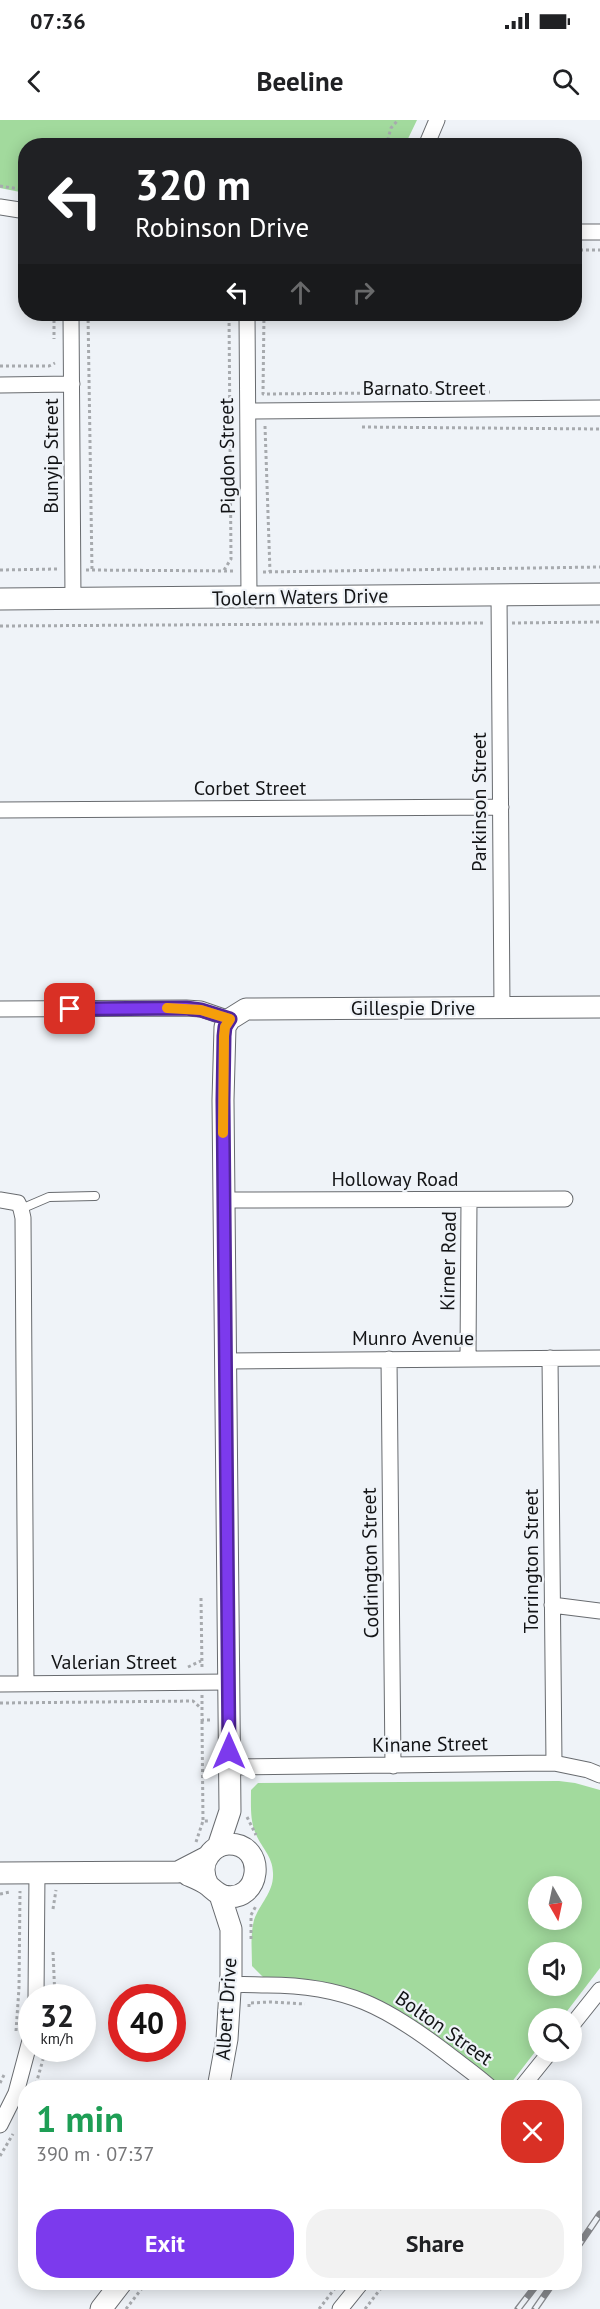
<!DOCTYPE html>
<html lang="en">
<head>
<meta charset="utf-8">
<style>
  body { margin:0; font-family:"PT Sans",sans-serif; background:#f2f2f2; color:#202124; height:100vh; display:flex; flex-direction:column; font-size:22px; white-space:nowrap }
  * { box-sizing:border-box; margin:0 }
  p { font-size:20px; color:#757577 }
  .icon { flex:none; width:33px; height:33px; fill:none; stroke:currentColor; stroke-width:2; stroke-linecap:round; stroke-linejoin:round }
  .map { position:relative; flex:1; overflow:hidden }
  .side { position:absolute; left:18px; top:1960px; width:564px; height:210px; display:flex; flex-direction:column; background:#fff; border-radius:24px; box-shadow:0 3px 15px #0003 }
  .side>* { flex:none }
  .guide { position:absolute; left:18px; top:18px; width:564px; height:183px; border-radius:24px; box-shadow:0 3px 15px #0003; background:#202124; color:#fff; overflow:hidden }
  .needle { width:39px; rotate:171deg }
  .buttons { position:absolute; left:528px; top:1756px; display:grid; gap:12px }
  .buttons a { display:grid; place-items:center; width:54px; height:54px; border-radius:50%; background:#fff; box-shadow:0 3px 15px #0003; font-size:30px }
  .speed { position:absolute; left:18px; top:1864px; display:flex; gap:12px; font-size:30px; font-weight:700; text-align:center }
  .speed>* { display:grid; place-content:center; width:78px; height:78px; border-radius:50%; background:#fff; box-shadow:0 3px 15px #0003; line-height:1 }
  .speed small { font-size:15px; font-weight:400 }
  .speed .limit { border:9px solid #d22; background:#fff; color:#111 }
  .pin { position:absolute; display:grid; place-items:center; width:51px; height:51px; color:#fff; margin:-26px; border-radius:12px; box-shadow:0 3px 9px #0006 }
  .me { position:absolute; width:66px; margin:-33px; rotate:0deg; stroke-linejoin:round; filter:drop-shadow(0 0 4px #0008) }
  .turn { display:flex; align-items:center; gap:21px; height:126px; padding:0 18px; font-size:27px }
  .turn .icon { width:78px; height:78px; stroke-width:2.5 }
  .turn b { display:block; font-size:42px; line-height:51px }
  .lanes { display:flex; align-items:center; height:57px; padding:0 18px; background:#0003; justify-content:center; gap:30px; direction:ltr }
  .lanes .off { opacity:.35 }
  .round { display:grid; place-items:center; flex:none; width:63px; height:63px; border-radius:24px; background:#f2f2f2 }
  .overview { display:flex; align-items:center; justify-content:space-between; height:102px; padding:0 18px }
  h1 { font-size:36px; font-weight:700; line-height:45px; color:#1e9e55 }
  .primary-button { display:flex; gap:12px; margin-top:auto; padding:12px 18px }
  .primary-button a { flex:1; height:69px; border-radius:24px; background:#7c3aed; color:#fff; font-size:24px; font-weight:700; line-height:69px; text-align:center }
  .primary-button a+a { background:#f2f2f2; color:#202124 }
  .status { display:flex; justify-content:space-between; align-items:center; height:42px; padding:0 30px; background:#fff; direction:ltr }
  .status svg { height:16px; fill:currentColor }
  header { display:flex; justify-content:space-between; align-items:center; height:78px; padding:0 18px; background:#fff; font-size:27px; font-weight:700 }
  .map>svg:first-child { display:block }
  .green { fill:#a2da9d; fill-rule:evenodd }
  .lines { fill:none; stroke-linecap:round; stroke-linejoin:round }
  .lane-casing { stroke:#686b6f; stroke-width:10 }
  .street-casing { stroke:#686b6f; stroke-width:17 }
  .secondary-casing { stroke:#686b6f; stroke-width:23 }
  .path { stroke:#a7aaae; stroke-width:3; stroke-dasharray:3 3; stroke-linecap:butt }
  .lane { stroke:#fff; stroke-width:8 }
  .street { stroke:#fff; stroke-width:15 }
  .secondary { stroke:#fff; stroke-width:21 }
  .rail-casing { stroke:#85878b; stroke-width:7 }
  .rail { stroke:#eff3f8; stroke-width:4.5; stroke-dasharray:14; stroke-linecap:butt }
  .route-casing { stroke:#51269a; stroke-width:15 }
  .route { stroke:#7c3aed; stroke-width:10 }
  .slow { stroke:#f59e0b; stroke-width:10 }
  .labels { text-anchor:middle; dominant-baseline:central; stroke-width:4.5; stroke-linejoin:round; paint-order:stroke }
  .street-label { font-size:20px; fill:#131416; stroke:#eff3f8 }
</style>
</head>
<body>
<div class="status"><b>07:36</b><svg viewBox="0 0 49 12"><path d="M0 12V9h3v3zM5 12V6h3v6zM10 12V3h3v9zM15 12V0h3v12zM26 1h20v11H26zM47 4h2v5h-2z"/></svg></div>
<header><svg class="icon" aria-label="back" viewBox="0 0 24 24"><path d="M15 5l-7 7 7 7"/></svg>Beeline<svg class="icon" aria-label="search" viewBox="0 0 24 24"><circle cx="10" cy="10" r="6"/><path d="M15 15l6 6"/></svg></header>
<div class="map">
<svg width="600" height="2189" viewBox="0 0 600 2189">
  <rect width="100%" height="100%" fill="#eff3f8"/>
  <path class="green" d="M0 0H417L405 25 26 26 25 73 0 68Z
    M559 1661 575 1663 600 1670V1848L561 1899H538V1928L511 1963 501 1965C418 1901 374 1856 263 1857L252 1846C252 1831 250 1815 254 1800 260 1783 274 1772 273 1753 273 1736 260 1726 255 1712 250 1699 251 1684 251 1670L258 1663ZM538 1767H572V1800H538ZM538 1833H572V1866H538Z"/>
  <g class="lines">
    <g class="lane-casing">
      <path id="lane" d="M21 1089 49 1077 95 1076"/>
    </g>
    <g class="street-casing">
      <path id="street" d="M426 26 437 0
        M0 87 26 91
        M574 112H600
        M71 194 73 479
        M247 194 249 477
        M0 265 72 264
        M248 291 600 288
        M499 475 502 888
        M0 690 501 687
        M0 889 186 888 201 889 230 899
        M0 1080 18 1083 21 1089 23 1098 26 1564
        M224 1080 565 1079
        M550 1238 554 1643
        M389 1239 393 1646
        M468 1239 469 1080
        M226 1241 600 1238
        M552 1485 600 1491
        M0 1564 229 1562
        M229 1647 554 1643 588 1650 600 1655
        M231 1865C243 1864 255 1865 267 1865 346 1865 387 1887 448 1934 462 1945 478 1956 491 1968
        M36 1878 37 1752
        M572 1905 600 1870
        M521 1968 550 1932
        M0 2005 16 1973 32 1913
        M340 2189 361 2163"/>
    </g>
    <g class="secondary-casing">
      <path id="secondary" d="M0 479 600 474
        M218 1727 230 1691 223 980 225 907 230 899 246 889 600 887
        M0 1753 178 1752 207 1737
        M188 1755C195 1758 203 1761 209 1766 214 1770 217 1774 224 1776 261 1784 268 1724 229 1724 222 1724 214 1728 209 1735 202 1744 203 1755 208 1765
        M218 1968 227 1919 231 1855V1809L220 1775
        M101 2189 121 2163"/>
    </g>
    <path class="path" d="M386 26 391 8 398 0
      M0 66 26 70
      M574 130H600
      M54 194V219
      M88 194 92 450
      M264 194 263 274 490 272
      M0 246H49L55 243
      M265 306 270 452
      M362 307 600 309
      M0 450 58 449
      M86 450 235 451
      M224 450 231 439 229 194
      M263 452 600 447
      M512 503 600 502
      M0 506 484 503
      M201 1478 202 1548
      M188 1547 201 1541
      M202 1575V1600H213
      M0 1583 193 1581 202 1589
      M202 1601 203 1701
      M247 1697 256 1715
      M196 1722 203 1701H208
      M0 1774 10 1772
      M53 1789 56 1770
      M251 1795 256 1786
      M251 1819V1795
      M53 1832 55 1878
      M249 1887V1883L271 1882 305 1884
      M16 1911 19 1868 20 1771
      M0 1963 4 1955
      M36 1964 46 1929
      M0 2036 13 2014
      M126 2189 146 2163
      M319 2189 339 2163
      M365 2189 385 2163"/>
    <use href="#lane" class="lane"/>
    <use href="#street" class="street"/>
    <use href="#secondary" class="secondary"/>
    <g class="rail-casing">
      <path id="rail" d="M574 2132 600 2094
        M518 2189 538 2163
        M535 2189 553 2163"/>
    </g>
    <use href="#rail" class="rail"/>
  </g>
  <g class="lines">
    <g class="route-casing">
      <path id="route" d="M70 889 186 888 201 890 230 899 225 907 224 916 223 980 229 1631"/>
    </g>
    <use href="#route" class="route"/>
    <path class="slow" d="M167 888 201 890 230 899 225 907 224 916 223 1013"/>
  </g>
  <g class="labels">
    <g class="street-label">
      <text x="424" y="268">Barnato Street</text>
      <text transform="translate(51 336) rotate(-90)">Bunyip Street</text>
      <text transform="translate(227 336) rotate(-91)">Pigdon Street</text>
      <text transform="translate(300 477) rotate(-1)">Toolern Waters Drive</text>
      <text x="250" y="668">Corbet Street</text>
      <text transform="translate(479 682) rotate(-90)">Parkinson Street</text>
      <text x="413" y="888">Gillespie Drive</text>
      <text x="395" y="1059">Holloway Road</text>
      <text transform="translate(448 1141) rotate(-89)">Kirner Road</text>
      <text x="413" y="1218">Munro Avenue</text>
      <text transform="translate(531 1441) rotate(-90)">Torrington Street</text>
      <text transform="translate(370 1443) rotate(-91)">Codrington Street</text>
      <text x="114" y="1542">Valerian Street</text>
      <text transform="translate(430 1624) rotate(-1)">Kinane Street</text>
      <text transform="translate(226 1889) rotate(-86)">Albert Drive</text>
      <text transform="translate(444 1908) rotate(35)">Bolton Street</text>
    </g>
  </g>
</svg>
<div class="buttons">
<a><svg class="needle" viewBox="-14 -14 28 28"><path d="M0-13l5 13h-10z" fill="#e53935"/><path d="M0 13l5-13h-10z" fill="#757577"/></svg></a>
<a><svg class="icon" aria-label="sound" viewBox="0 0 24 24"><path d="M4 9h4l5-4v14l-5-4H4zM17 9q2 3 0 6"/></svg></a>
<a><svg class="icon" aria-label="search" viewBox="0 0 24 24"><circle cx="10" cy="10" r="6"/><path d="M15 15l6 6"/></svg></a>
</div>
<div class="speed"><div>32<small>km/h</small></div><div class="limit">40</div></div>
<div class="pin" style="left:70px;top:889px;background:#d93025"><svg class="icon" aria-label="arrive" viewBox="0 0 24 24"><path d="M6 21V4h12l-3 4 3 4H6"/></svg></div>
<svg class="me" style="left:229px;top:1631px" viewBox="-20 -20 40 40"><path d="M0-17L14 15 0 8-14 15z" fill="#7c3aed" stroke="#fff" stroke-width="4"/></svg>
<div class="guide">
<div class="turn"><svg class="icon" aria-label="left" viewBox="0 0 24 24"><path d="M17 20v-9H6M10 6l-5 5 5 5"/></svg><div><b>320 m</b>Robinson Drive</div></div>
<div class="lanes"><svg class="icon" aria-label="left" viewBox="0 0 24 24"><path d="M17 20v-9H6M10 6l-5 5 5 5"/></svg><svg class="icon off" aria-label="ahead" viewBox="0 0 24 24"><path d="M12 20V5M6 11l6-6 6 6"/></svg><svg class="icon off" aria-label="right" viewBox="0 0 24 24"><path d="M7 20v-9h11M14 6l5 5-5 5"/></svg></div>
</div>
<section class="side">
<div class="overview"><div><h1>1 min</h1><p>390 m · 07:37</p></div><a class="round" style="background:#d93025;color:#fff"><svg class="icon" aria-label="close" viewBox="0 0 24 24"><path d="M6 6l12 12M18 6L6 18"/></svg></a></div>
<div class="primary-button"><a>Exit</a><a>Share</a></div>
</section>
</div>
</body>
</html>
